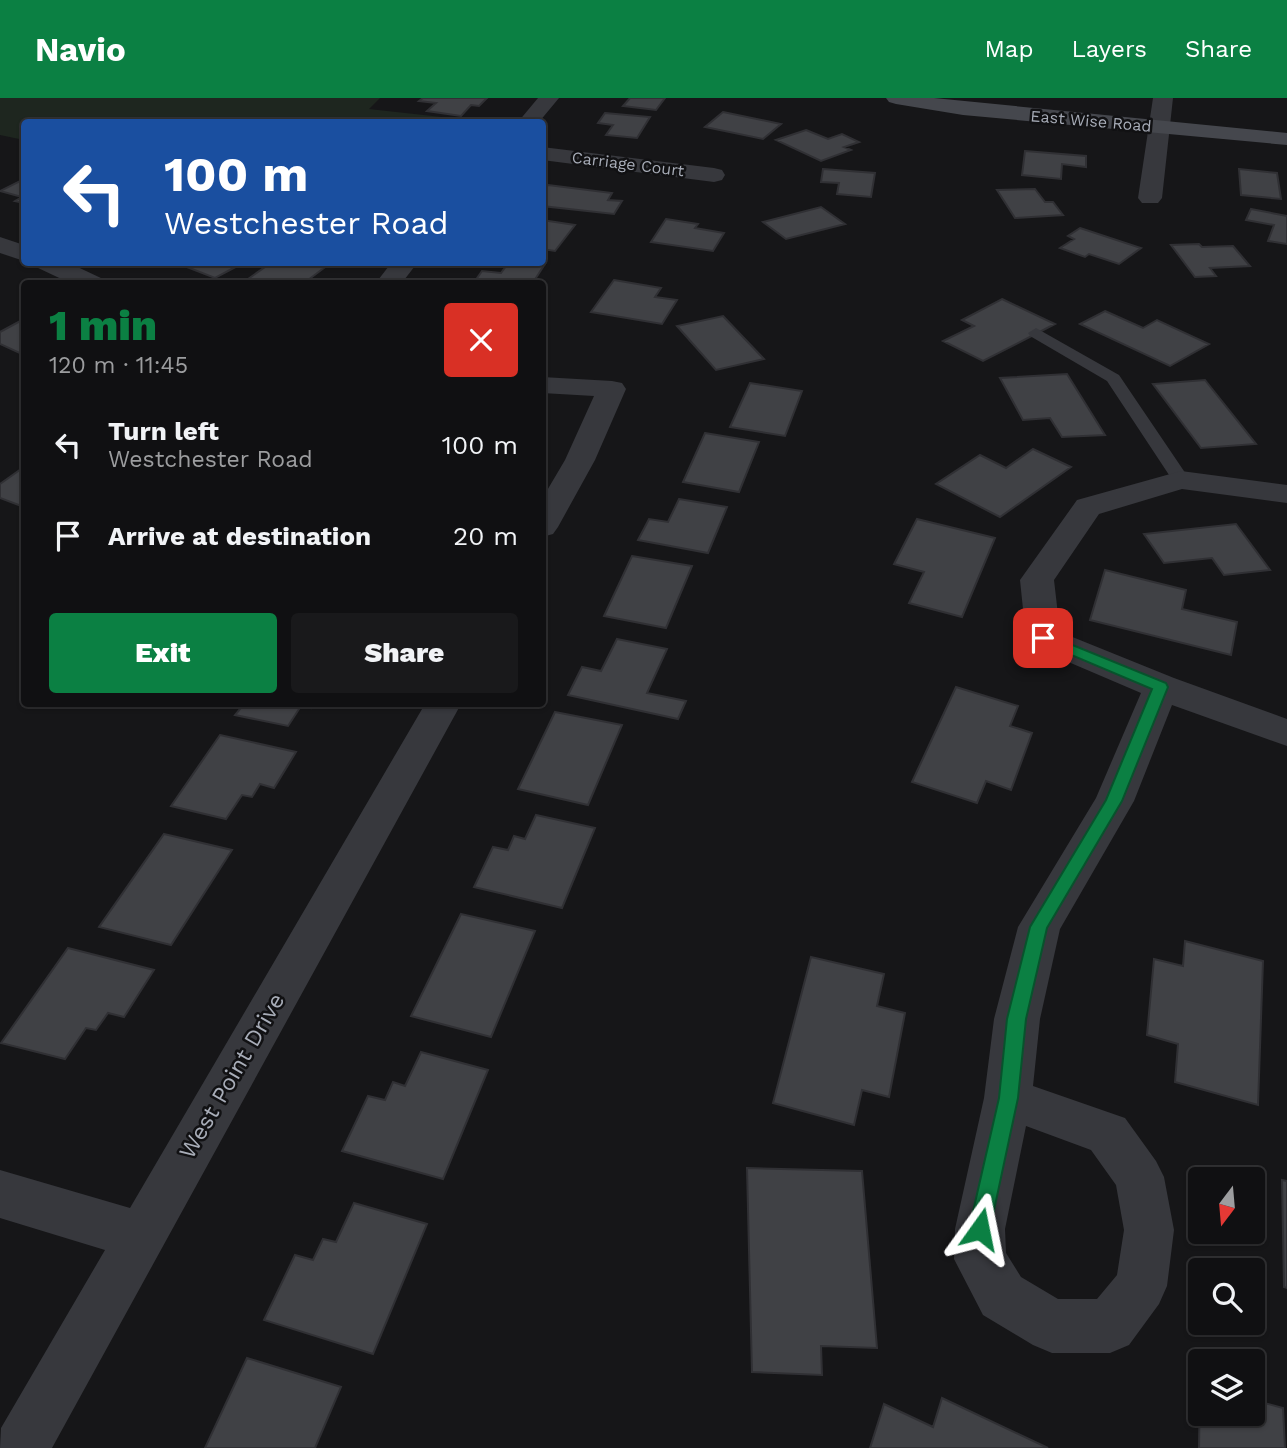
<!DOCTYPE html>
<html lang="en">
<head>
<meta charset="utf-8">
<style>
  body { margin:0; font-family:"Work Sans",sans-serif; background:#19191b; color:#f1f3f6; height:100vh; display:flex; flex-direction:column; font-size:26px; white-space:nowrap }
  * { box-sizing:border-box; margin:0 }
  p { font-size:23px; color:#9c9d9f }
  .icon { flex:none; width:38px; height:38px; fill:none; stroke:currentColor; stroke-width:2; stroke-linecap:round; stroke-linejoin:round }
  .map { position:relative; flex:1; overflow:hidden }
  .drawer { position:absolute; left:21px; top:182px; width:525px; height:427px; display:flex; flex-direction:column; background:#101012; border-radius:7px; box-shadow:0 2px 5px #0004,0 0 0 2px #303032 }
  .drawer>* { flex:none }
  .banner { position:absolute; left:21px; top:21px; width:525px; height:147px; border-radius:7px; box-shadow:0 2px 5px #0004,0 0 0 2px #303032; background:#1a4fa0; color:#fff; overflow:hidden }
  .needle { width:46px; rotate:196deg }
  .buttons { position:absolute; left:1188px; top:1069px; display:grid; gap:14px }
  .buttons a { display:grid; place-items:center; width:77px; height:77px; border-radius:7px; background:#101012; box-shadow:0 2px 5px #0004,0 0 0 2px #303032; font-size:35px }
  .pin { position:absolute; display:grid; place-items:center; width:60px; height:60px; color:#fff; margin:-30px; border-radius:14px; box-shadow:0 4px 10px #0006 }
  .me { position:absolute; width:77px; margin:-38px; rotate:12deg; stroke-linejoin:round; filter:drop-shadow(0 0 5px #0008) }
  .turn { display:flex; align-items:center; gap:24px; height:147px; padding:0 28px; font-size:32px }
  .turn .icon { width:91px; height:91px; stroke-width:2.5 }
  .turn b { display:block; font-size:49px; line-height:60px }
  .round { display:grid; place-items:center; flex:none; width:74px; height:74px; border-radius:7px; background:#19191b }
  .head { display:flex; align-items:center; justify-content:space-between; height:119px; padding:0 28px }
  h1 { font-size:42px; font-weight:800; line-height:52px; color:#0b8043 }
  .cta { display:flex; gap:14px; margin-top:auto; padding:14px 28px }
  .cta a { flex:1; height:80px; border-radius:7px; background:#0b8043; color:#fff; font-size:28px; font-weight:800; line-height:80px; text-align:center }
  .cta a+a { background:#19191b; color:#f1f3f6 }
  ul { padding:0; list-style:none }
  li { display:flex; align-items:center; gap:21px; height:91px; padding:0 28px }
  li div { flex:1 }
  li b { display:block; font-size:26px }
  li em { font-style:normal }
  header { display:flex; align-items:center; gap:42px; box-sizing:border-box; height:98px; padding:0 35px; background:#0b8043; color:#fff }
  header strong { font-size:33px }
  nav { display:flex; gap:38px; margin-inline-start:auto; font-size:24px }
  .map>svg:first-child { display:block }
  .green { fill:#1e261f }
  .building { fill:#404145; stroke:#303034; stroke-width:2 }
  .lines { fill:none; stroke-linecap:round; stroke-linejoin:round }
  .lane { fill:#37383d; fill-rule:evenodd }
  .street { fill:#37383d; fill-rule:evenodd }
  .secondary { fill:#45474d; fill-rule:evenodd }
  .route { fill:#0b8043; stroke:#07532c; stroke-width:2 }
  .labels { text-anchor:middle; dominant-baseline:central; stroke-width:5; stroke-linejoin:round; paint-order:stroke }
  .far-street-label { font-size:16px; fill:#a8adb8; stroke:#111113 }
  .near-street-label { font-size:23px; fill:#a8adb8; stroke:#111113 }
</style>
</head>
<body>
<header>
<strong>Navio</strong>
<nav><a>Map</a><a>Layers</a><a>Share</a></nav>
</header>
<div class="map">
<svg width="1287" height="1350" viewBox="0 0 1287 1350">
  <rect width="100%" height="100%" fill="#161618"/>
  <path class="green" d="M0 0H380L369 11 487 24H24V42L0 37Z"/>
  <path class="building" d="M423 0H487L479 8 471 7 461 18 427 13 436 5 419 3Z
    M630 0H665L656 12 623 8Z
    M723 14 781 26 763 41 705 29Z
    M605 15 650 19 637 40 606 37 613 27 598 25Z
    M806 32 828 41 842 36 859 44 844 49 851 52 821 63 776 42Z
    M1025 53 1086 58V69L1062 66 1061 81 1022 77Z
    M823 71 875 75 871 99 837 96 839 85 821 84Z
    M1239 71 1277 75 1281 101 1241 97Z
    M24 81V105L15 103 22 99 0 93Z
    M548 87 612 95 608 102 622 103 614 116 542 108V94Z
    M1035 91 1045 104H1053L1063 117 1015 120 997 92Z
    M821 109 845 126 786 141 763 124Z
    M1251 111 1287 118V146L1268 143 1274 127 1246 122Z
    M666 121 698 126 695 130 724 135 713 153 651 144Z
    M542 122 575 127 555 153 542 151Z
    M1080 130 1141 150 1119 166 1089 156 1085 159 1060 150 1074 141 1068 138Z
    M1199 146 1202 149 1233 148 1250 168 1210 170 1216 178 1195 179 1171 147Z
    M174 164H245L215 180Z
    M272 164H303L324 170 304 185 294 182 289 186H241Z
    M509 164 545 166 532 186H473L482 173 501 175Z
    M614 182 661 190 655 199 677 202 662 226 591 214Z
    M1002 201 1055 226 983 263 943 243 974 228 962 222Z
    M1105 213 1143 230 1157 222 1209 246 1170 268 1080 226Z
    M723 218 764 261 716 272 677 228Z
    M24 221V257L0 246V234Z
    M1067 276 1105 337 1062 339 1050 320 1023 322 1000 280Z
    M1205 282 1256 346 1201 350 1153 286Z
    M750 285 802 293 785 338 730 329Z
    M705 335 759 344 739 394 683 384Z
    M1033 351 1071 369 1000 419 936 386 980 357 1006 370Z
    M24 369V409L0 400V386Z
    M679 401 727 409 708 455 638 442 649 421 668 424Z
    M917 421 995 440 962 519 909 505 924 474 894 466Z
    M1236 426 1270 472 1224 477 1212 460 1164 465 1144 436Z
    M632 458 692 468 666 530 604 518Z
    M1105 472 1186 492 1182 511 1237 524 1231 557 1090 522Z
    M617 541 667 551 647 595 686 603 678 621 568 597 582 569 601 573Z
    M956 589 1018 608 1010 628 1032 635 1011 692 986 683 977 705 912 684Z
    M244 606H313L311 610 301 608 288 628 235 617Z
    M555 614 622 627 588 707 518 691Z
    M220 637 296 654 274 690 260 686 252 699 242 697 226 721 171 708Z
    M536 717 595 730 562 810 474 789 493 749 508 752 514 738 525 741Z
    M164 736 232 752 171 847 99 829Z
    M461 816 535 833 491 939 411 918Z
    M1185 843 1263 863 1258 1007 1175 984 1178 946 1147 937 1154 861 1183 868Z
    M68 850 154 872 124 919 108 915 96 932 86 930 65 961 1 945Z
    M811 859 884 876 877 908 905 915 889 999 862 992 854 1027 773 1005Z
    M421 954 488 972 443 1081 342 1053 368 998 385 1002 393 984 405 988Z
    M747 1070 862 1073 877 1250 821 1248 822 1277 752 1274Z
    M1282 1082 1287 1083V1190L1284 1189Z
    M354 1105 427 1126 373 1256 264 1222 295 1157 313 1162 323 1141 336 1144Z
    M247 1260 341 1289 315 1350H205Z
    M1200 1287V1316H1253V1302L1283 1310 1285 1350H1199Z
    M942 1300 1048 1350H870L884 1306 933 1329Z"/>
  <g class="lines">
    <path class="lane" d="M1036 230 1119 277 1190 382 1187 386H1175L1107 283 1030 238 1028 235Z"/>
    <path class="street" d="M538 0H559L539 24H518Z
      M1153 0H1173L1162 100 1158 105H1142L1138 100Z
      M542 49 714 70 722 72 725 77 722 82 714 84 542 62Z
      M0 139 24 147V163L0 155Z
      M33 164H67L103 181 106 186H72L36 169Z
      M392 164H418L401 186H375Z
      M542 279 612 283 622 285 626 291 595 362 558 429 553 436 542 439V401L565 362 594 298 542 295Z
      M1181 373 1287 387V405L1182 391 1099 416 1054 482 1060 534 1174 580 1287 621V648L1172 607 1134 703 1060 831 1040 921 1033 988 1125 1020 1156 1063 1164 1079 1174 1132 1167 1188 1159 1206 1129 1247 1110 1255H1052L1033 1247 983 1217 954 1161 955 1131 984 1000 994 921 1018 829 1096 700 1141 595 1031 548 1026 540 1020 482 1077 402ZM1026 1028 1091 1052 1116 1087 1124 1132 1117 1177 1097 1201H1058L1021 1179 1006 1155 1005 1131Z
      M425 606H461L52 1350H0L1 1330 105 1152 0 1120V1072L130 1110Z"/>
    <path class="secondary" d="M886 0H934L1287 35V47L963 17 896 6 889 4Z"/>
  </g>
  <path class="route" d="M1043 535 1166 585 1168 589 1122 703 1047 830 1026 921 1018 1000 990 1131 987 1139 980 1141 972 1139 969 1131 999 1000 1007 921 1030 829 1106 702 1152 591 1038 543 1035 540Z"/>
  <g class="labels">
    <g class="far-street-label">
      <text transform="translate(1091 23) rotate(5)">East Wise Road</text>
      <text transform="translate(628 66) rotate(7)">Carriage Court</text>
    </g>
    <g class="near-street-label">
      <text transform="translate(232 978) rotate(-60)">West Point Drive</text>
    </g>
  </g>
</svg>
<div class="buttons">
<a><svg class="needle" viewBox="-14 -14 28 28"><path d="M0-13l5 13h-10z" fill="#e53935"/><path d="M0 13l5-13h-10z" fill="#9c9d9f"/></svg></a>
<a><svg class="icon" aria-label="search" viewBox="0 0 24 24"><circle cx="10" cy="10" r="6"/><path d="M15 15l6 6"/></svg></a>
<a><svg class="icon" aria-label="layers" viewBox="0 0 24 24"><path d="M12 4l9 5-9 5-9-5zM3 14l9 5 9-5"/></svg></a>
</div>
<div class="pin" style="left:1043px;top:540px;background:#d93025"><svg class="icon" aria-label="arrive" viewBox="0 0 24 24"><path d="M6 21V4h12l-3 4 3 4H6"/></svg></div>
<svg class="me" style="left:980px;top:1131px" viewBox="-20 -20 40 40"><path d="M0-17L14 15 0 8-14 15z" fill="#0b8043" stroke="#fff" stroke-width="4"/></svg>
<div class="banner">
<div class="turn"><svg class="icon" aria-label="left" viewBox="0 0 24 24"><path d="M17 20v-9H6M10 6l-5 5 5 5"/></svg><div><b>100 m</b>Westchester Road</div></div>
</div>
<section class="drawer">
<div class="head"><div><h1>1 min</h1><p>120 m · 11:45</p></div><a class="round" style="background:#d93025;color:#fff"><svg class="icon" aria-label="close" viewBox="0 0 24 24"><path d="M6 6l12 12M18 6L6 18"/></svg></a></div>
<ul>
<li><svg class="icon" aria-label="left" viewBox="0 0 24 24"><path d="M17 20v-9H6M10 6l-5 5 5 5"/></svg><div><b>Turn left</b><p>Westchester Road</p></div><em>100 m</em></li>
<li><svg class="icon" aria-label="arrive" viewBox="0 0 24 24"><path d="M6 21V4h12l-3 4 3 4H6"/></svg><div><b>Arrive at destination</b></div><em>20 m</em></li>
</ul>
<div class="cta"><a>Exit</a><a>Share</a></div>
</section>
</div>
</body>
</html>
